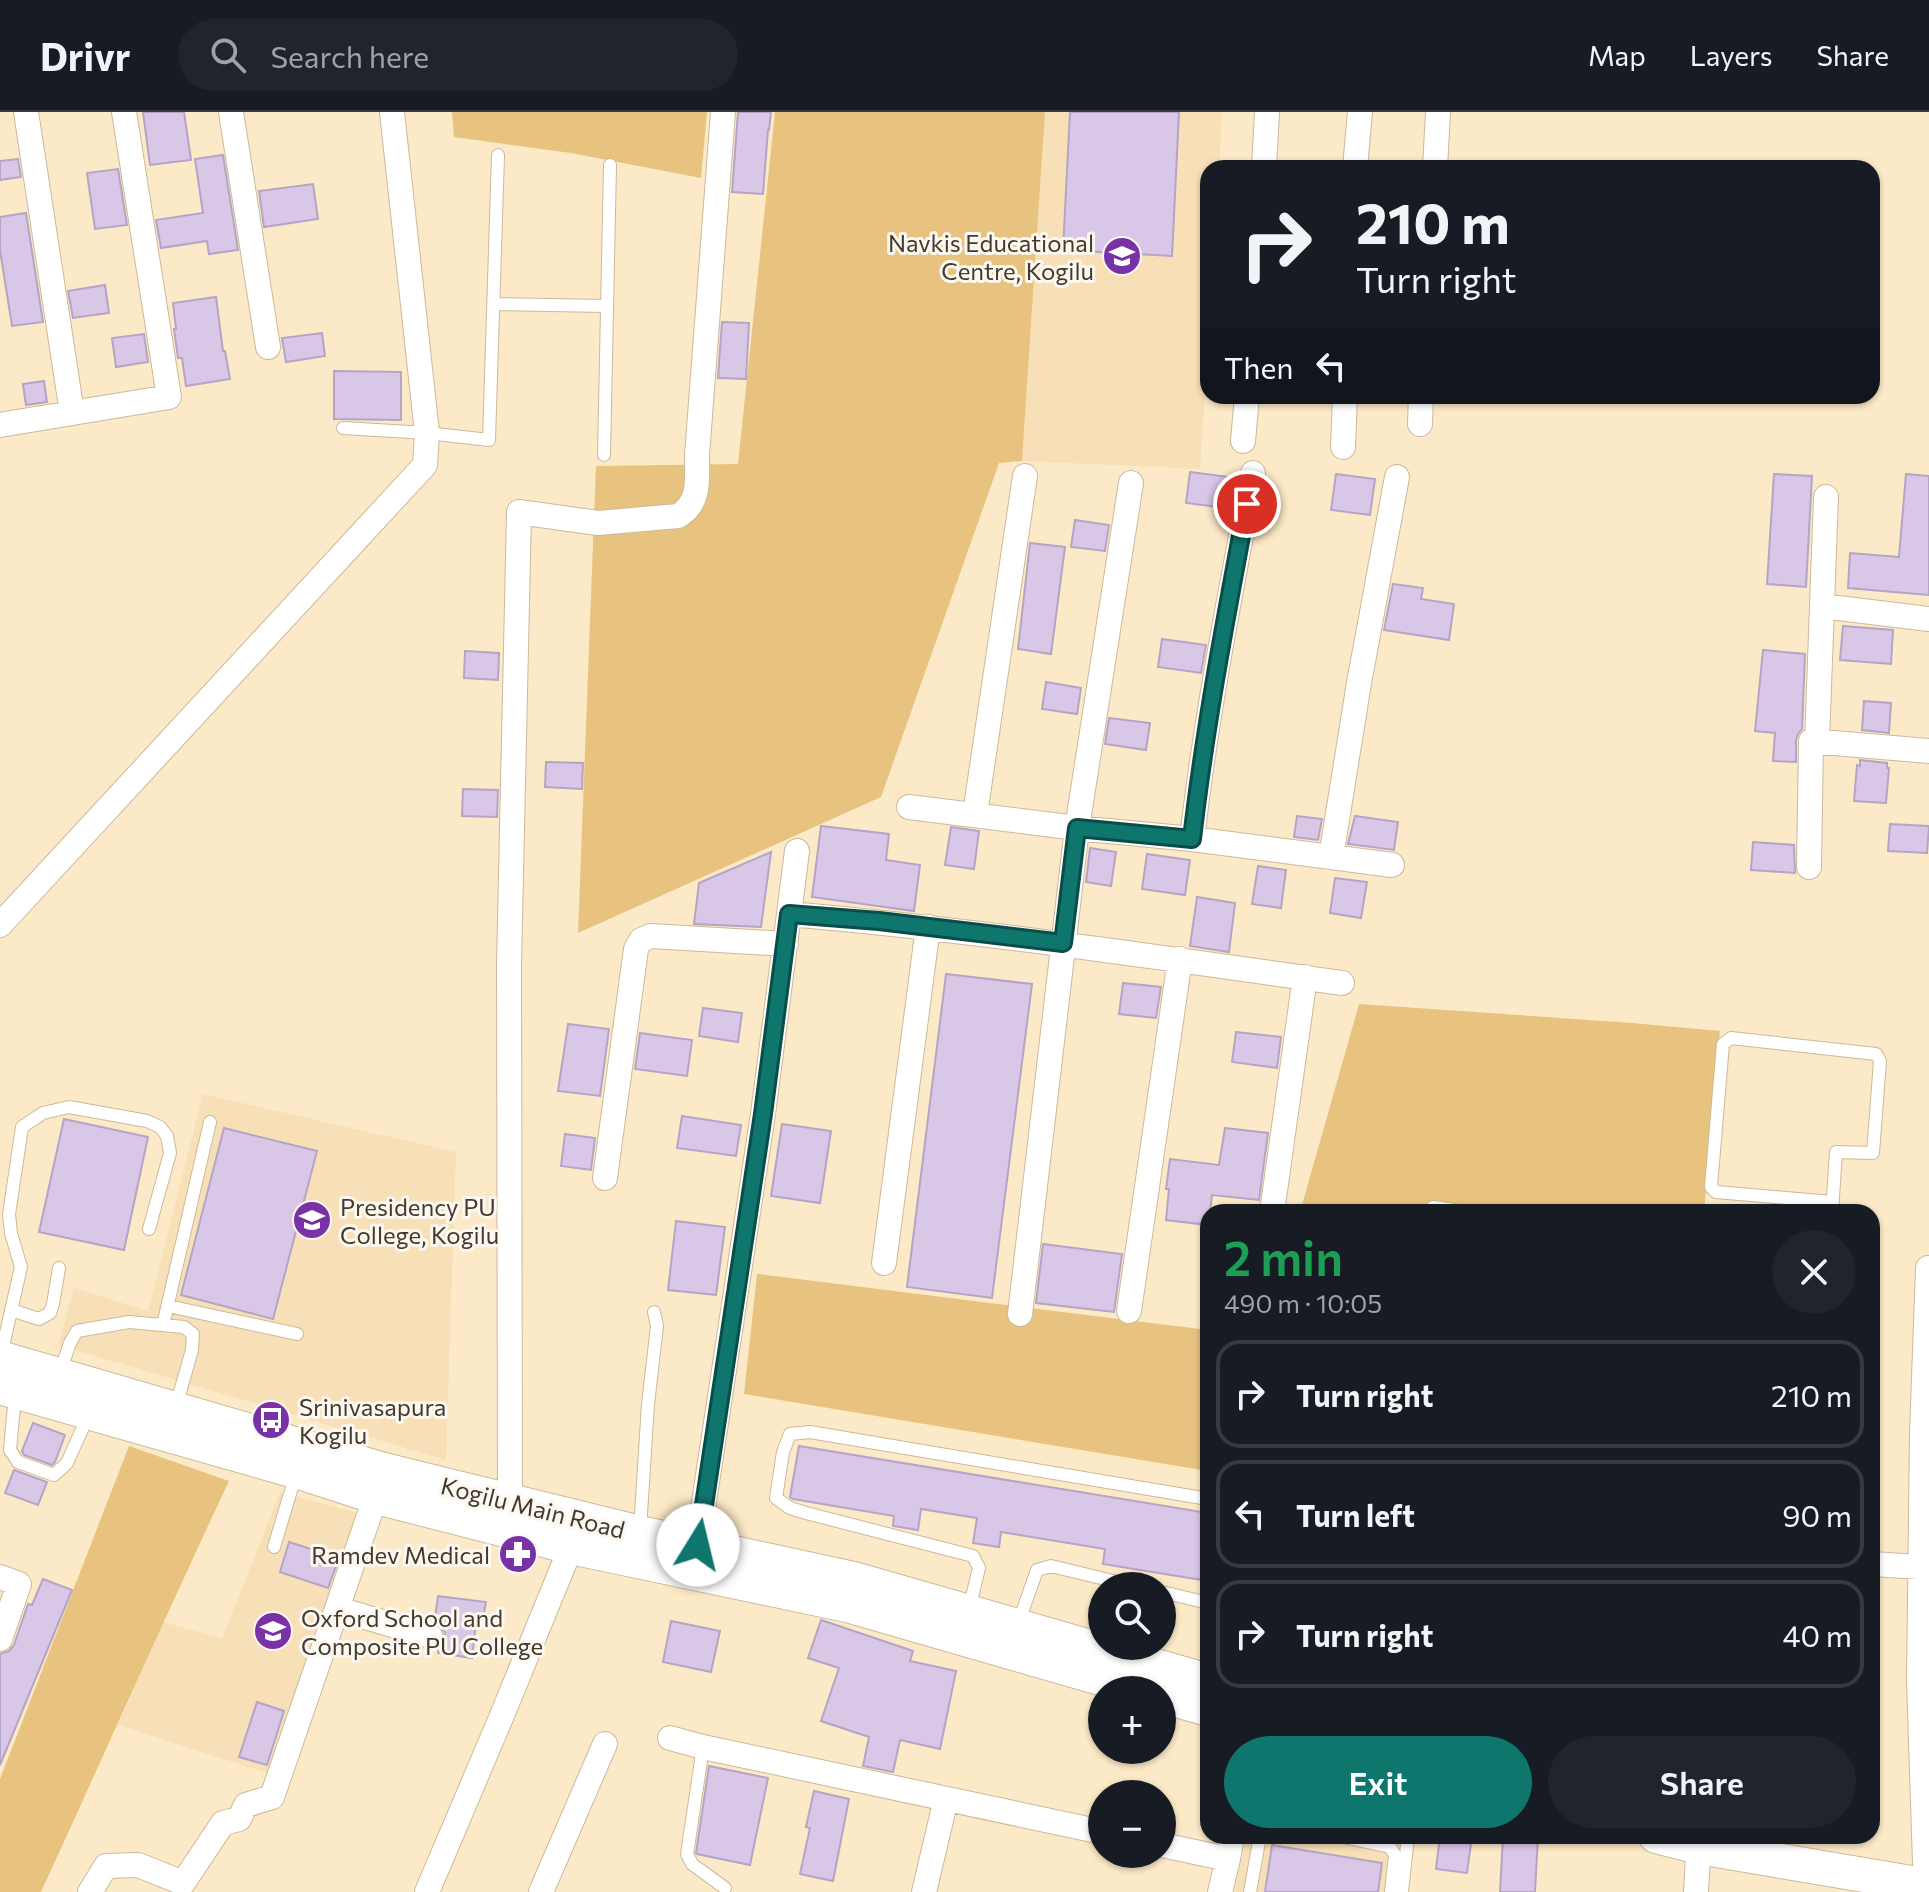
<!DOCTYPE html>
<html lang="en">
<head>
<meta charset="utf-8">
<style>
  body { margin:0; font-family:Commissioner,sans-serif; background:#20242c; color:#f1f3f6; height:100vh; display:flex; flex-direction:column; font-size:30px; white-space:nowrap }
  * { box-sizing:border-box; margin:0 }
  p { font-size:26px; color:#9ea1a6 }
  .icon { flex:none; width:44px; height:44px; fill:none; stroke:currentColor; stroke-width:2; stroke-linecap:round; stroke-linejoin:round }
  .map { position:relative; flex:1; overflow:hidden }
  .side { position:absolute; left:1200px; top:1092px; width:680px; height:640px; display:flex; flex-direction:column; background:#171b24; border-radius:24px; box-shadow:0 2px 6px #0004 }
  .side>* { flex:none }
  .guide { position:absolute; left:1200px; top:48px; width:680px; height:244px; border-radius:24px; box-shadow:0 2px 6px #0004; background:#171b24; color:#f1f3f6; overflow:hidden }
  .tools { position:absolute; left:1088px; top:1460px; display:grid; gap:16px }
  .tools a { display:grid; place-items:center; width:88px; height:88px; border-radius:50%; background:#171b24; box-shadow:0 2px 6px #0004; font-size:40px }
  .pin { position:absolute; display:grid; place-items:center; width:68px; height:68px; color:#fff; margin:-34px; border:4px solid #fff; border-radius:50%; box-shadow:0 2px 8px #0007 }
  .me { position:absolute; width:88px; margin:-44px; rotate:9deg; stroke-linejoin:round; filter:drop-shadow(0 0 6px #0008) }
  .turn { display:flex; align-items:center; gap:28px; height:168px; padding:0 24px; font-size:36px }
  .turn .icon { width:104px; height:104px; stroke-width:2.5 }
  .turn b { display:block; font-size:56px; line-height:68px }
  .then { display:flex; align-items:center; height:76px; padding:0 24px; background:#0003; gap:16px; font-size:30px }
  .round { display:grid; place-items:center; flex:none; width:84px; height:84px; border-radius:42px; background:#20242c }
  .overview { display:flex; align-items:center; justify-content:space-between; height:136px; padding:0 24px }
  h1 { font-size:48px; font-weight:600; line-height:60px; color:#1e9e55 }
  .action { display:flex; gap:16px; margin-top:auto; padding:16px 24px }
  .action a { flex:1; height:92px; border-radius:48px; background:#0f766e; color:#fff; font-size:32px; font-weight:600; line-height:92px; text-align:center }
  .action a+a { background:#20242c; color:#f1f3f6 }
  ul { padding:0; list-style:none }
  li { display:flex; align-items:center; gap:24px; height:108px; margin:0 16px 12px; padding:0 8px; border:4px solid #363941; border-radius:24px }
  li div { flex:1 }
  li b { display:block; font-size:30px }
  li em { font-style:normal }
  header { display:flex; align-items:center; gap:48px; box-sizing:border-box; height:112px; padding:0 40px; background:#171b24; border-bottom:2px solid #363941 }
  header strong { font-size:38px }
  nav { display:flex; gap:44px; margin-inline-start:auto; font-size:28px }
  .search { width:560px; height:72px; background:#20242c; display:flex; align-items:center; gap:20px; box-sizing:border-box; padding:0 28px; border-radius:44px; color:#9ea1a6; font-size:30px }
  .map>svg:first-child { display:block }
  .built { fill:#f7e0b7 }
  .green { fill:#e8c380 }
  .building { fill:#d9c7e8; stroke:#b5a4c4; stroke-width:2 }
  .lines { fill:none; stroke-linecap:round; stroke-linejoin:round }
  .service-casing { stroke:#ccb999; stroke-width:14 }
  .minor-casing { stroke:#ccb999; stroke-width:26 }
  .secondary-casing { stroke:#ccb999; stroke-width:36 }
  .service { stroke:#fff; stroke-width:12 }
  .minor { stroke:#fff; stroke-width:24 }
  .secondary { stroke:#fff; stroke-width:34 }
  .route-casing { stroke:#0a4d48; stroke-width:20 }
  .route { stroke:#0f766e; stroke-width:14 }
  .labels { text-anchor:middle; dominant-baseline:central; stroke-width:6; stroke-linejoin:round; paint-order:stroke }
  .poi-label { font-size:24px; fill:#423b2d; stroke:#fcf8f1; text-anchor:start }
  .street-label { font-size:24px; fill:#423b2d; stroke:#fcf8f1 }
</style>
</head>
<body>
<header>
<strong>Drivr</strong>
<div class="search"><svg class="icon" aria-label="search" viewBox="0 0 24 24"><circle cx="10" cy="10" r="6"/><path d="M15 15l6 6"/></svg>Search here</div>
<nav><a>Map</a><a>Layers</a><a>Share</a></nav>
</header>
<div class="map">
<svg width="1929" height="1780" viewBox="0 0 1929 1780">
  <rect width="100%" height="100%" fill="#fce9c7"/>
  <path class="built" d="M1045 0H1222L1219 56H1208V231L1200 357 1022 349Z
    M203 982 456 1040 446 1348 58 1233 74 1176 148 1199Z
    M280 1380 360 1402 273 1663 118 1613 163 1510 222 1526Z
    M1246 1724H1409L1401 1780H1235Z"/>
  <path class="green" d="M452 0H707L701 66 571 41 454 25Z
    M775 0H1045L1022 349 999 351 881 685 578 821 596 354 738 352Z
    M1359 892 1632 911 1720 919 1704 1100 1410 1095 1409 1100H1300Z
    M757 1162 1208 1218V1359L744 1282Z
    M129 1334 229 1369C165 1505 104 1643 41 1780H0V1667Z"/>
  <path class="building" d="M143 0H184L191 48 150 53Z
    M738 0H771L769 18H768L763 82 732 80Z
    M1070 0H1179L1172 144 1063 138Z
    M223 43 238 138 209 142 207 129 161 136 156 108 203 101 195 47Z
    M18 47 21 65 0 68V49Z
    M118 57 127 113 95 117 87 61Z
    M313 72 318 107 264 115 259 79Z
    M26 101 43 210 12 214 0 138V105Z
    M105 173 109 201 73 206 68 179Z
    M216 185 223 239H225L230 267 186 274 182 246H178L174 217H176L173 191Z
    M722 210 749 211 746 267 718 266Z
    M322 221 325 244 286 250 282 226Z
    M144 222 148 250 116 255 112 226Z
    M334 259 401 260V308L334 307Z
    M44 269 47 290 26 293 23 272Z
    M1190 360 1229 365 1225 396 1186 391Z
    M1336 362 1375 367 1370 403 1331 398Z
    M1774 362 1812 364 1806 475 1767 472Z
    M1906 362 1929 364V483L1848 476 1850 441 1899 445Z
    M1075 408 1109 413 1105 439 1071 435Z
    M1030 431 1065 435 1051 542 1018 537Z
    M1393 472 1423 476 1421 487 1454 492 1449 528 1384 518Z
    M1843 514 1893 518 1891 552 1840 548Z
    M1162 527 1206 533 1201 561 1158 555Z
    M1763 538 1805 542 1802 617 1798 622 1796 628V650L1773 649 1775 621 1755 619Z
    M465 539 499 541 498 568 464 566Z
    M1046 570 1081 576 1077 602 1042 597Z
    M1864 589 1891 591 1889 621 1862 618Z
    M1109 606 1150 611 1146 638 1105 632Z
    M1860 648 1887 651V656H1889L1886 691 1854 689 1857 653 1860 654Z
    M546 650 583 651 582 677 545 675Z
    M463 677 498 678 497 705 462 704Z
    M1297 704 1322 707 1318 728 1294 725Z
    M1355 704 1398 710 1394 738 1348 732Z
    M1890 712 1929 714 1927 741 1888 739Z
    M821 714 889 722 886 748 920 753 914 799 812 785Z
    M951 715 979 719 974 757 945 753Z
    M1753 730 1794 733 1795 761 1751 758Z
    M1090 736 1116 740 1111 774 1086 770Z
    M771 740 761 815 694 812 699 771Z
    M1147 742 1190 748 1185 783 1142 777Z
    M1258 754 1286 758 1281 796 1252 792Z
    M1335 766 1367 770 1361 806 1330 801Z
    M1197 785 1235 791 1229 840 1190 834Z
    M946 862 1032 872 992 1186 907 1175Z
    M1123 871 1161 875 1156 906 1119 902Z
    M703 896 742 901 738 930 699 924Z
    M568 912 609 917 600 984 558 979Z
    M1236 920 1281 925 1277 956 1232 950Z
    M640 921 692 928 687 964 635 957Z
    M682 1004 741 1013 736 1044 677 1036Z
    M64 1007 148 1025 124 1138 39 1120Z
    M782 1012 831 1019 820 1091 771 1084Z
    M224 1016 317 1039 273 1207 181 1183Z
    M1225 1016 1268 1021 1259 1088 1212 1083 1210 1100H1208V1113L1166 1108 1169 1077H1166L1170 1047 1219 1053Z
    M565 1022 595 1026 591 1058 561 1054Z
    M676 1109 725 1115 716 1183 668 1178Z
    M1043 1132 1122 1142 1114 1200 1036 1191Z
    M33 1311 65 1323 55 1350 52 1353 24 1343 22 1339Z
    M799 1334 1208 1401V1469L1103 1452 1105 1437 1001 1420 999 1435 973 1431 977 1406 921 1397 918 1418 893 1414 894 1404 793 1387 790 1385Z
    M14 1358 47 1370 38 1393 5 1381Z
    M289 1430 339 1446 328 1476 280 1460Z
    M43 1467 72 1478 0 1653V1542L9 1539 14 1533 28 1492 32 1493Z
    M438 1484 486 1490 482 1512 476 1511 472 1546 438 1541V1536L444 1529 445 1521 441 1515 443 1507 435 1506Z
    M821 1508 913 1539 910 1549 956 1559 940 1637 900 1628 893 1660 863 1654 869 1625 821 1609 839 1556 808 1546Z
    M671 1509 720 1519 711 1560 663 1550Z
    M257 1590 284 1599 267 1653 239 1645Z
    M709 1654 768 1666 750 1753 697 1742 696 1741Z
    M814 1679 849 1687 833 1769 800 1762 810 1716 806 1715Z
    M1440 1724H1472L1467 1761 1436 1757Z
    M1503 1724H1538L1535 1780H1500Z
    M1272 1733 1382 1751 1378 1780H1265Z"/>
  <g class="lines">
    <g class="service-casing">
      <path id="service" d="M494 192 606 194
        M343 316 427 321 489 328 498 43
        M604 343 610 53
        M1432 1100 1433 1095 1466 1100
        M1832 1100 1836 1040 1873 1041 1880 949 1876 942 1731 926 1723 932 1711 1075 1716 1080 1832 1090
        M168 1194 297 1222
        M11 1198 39 1207 50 1201 53 1192 59 1156
        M163 1213 210 1010
        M1 1243 21 1155 11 1121 9 1102 22 1015 43 1001 69 995 147 1009 160 1015 167 1024 170 1041 149 1117
        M60 1260 70 1231 77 1219 129 1210 184 1215 193 1222 192 1238 176 1294
        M15 1283 10 1338 18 1350 54 1363 67 1351 88 1304
        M640 1418 648 1292 657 1214 654 1200
        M274 1435 296 1362
        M1162 1480 1208 1491
        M969 1497 979 1456 973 1444 806 1401 790 1396 776 1386 783 1340 790 1322 810 1320 1208 1387
        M1018 1512 1037 1458 1051 1454 1134 1474
        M703 1635 687 1742 692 1752 725 1776
        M1339 1724 1390 1735 1395 1743 1391 1780
        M1250 1780 1260 1724
        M1402 1780 1408 1724"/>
    </g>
    <g class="minor-casing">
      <path id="minor" d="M26 0 72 301
        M231 0 268 235
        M1264 56 1267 0
        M1355 56 1360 0
        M1435 56 1438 0
        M1420 312 1421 284
        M0 313 169 285 124 0
        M1243 329 1247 284
        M1343 335 1345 284
        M1253 361C1230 483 1206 604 1192 727L1331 745 1359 571 1397 365
        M1822 494 1929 507
        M1817 630 1826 385
        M909 695 1077 716 1192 727
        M975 702 1025 364
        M797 739 789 802C974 818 1158 845 1342 871
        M1331 745 1392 753
        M1809 755 1811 629 1929 639
        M0 813 425 353 427 321 392 0
        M605 1066 636 837 641 828 651 824 786 832
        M1272 1100 1305 865
        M884 1151 928 815
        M1129 1199 1180 847
        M1020 1202 1077 716 1131 371
        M510 1389 509 853 519 400 598 411 678 404C701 391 697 366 697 343L723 0
        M695 1449 763 1002 789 802
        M1872 1452 1920 1455
        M0 1465 19 1472 0 1527
        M338 1497 430 1524
        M670 1626 703 1635 1102 1720
        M1162 1733 1228 1747 1232 1724
        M1925 1751 1919 1568 1922 1321 1928 1156
        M90 1780 106 1754 138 1753 183 1771 223 1711 239 1707 246 1693 272 1685 381 1369
        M427 1780 503 1601 571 1435
        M541 1780 605 1632
        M924 1780 946 1687
        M1220 1780 1228 1747
        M1696 1780 1699 1724"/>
    </g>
    <g class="secondary-casing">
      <path id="secondary" d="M0 1246 384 1358 640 1421 854 1467 1208 1569
        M0 1275 309 1363 377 1385 571 1435 847 1493 1142 1578
        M1162 1584 1208 1597
        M1656 1724 1699 1735 1929 1774"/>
    </g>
    <use href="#service" class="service"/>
    <use href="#minor" class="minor"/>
    <use href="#secondary" class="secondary"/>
  </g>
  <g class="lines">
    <g class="route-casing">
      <path id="route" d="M698 1433 763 1002 789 802 879 809 1063 831 1077 716 1192 727C1205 614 1226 504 1247 392"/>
    </g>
    <use href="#route" class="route"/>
  </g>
  <defs>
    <g id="school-disc" transform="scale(2)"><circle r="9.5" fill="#7932a5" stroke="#fcf8f1"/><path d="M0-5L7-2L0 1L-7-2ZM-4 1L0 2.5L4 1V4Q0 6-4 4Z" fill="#fff"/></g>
    <g id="university-disc" transform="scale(2)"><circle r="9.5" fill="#7932a5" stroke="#fcf8f1"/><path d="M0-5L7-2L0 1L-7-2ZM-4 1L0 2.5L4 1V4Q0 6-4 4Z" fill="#fff"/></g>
    <g id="bus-disc" transform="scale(2)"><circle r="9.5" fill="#7932a5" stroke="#fcf8f1"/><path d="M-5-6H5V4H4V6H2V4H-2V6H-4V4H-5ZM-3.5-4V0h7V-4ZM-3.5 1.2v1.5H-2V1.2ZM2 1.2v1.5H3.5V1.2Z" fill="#fff"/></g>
    <g id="pharmacy-disc" transform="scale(2)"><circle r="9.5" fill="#7932a5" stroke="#fcf8f1"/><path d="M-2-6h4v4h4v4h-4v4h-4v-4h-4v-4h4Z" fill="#fff"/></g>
  </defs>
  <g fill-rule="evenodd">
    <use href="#school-disc" x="1122" y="144"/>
    <use href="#university-disc" x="312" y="1108"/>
    <use href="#bus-disc" x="271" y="1308"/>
    <use href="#pharmacy-disc" x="518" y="1442"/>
    <use href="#school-disc" x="273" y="1519"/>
  </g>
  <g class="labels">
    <g class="poi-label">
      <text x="1094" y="130" text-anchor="end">Navkis Educational<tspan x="1094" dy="28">Centre, Kogilu</tspan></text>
      <text x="340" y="1094">Presidency PU<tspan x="340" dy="28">College, Kogilu</tspan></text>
      <text x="299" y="1294">Srinivasapura<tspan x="299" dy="28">Kogilu</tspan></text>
      <text x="490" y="1442" text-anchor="end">Ramdev Medical</text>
      <text x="301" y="1505">Oxford School and<tspan x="301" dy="28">Composite PU College</tspan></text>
    </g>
    <g class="street-label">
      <text transform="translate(533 1395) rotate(14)">Kogilu Main Road</text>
    </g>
  </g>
</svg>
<div class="tools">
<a><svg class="icon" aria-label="search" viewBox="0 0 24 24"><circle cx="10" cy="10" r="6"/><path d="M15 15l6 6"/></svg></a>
<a>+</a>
<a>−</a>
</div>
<div class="pin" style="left:1247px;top:392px;background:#d93025"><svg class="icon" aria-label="arrive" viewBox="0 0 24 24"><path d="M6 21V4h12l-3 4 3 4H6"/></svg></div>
<svg class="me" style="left:698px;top:1433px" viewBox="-20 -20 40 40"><circle r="19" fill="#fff"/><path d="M0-13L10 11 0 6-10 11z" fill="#0f766e"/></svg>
<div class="guide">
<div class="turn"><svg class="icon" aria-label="right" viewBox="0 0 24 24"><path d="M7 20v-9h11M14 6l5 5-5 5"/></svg><div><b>210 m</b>Turn right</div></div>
<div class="then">Then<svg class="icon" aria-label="left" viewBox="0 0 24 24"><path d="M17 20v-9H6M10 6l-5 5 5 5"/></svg></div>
</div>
<section class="side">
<div class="overview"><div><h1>2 min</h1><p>490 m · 10:05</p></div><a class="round"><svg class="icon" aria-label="close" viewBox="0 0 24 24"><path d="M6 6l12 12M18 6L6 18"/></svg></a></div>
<ul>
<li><svg class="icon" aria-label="right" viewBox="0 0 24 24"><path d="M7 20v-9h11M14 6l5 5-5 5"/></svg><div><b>Turn right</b></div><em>210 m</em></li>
<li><svg class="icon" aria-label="left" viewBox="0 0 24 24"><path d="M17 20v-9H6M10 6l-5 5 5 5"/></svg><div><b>Turn left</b></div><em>90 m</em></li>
<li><svg class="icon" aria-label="right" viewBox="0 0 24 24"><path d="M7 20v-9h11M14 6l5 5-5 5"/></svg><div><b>Turn right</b></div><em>40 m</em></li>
</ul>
<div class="action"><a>Exit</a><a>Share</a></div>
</section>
</div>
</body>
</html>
